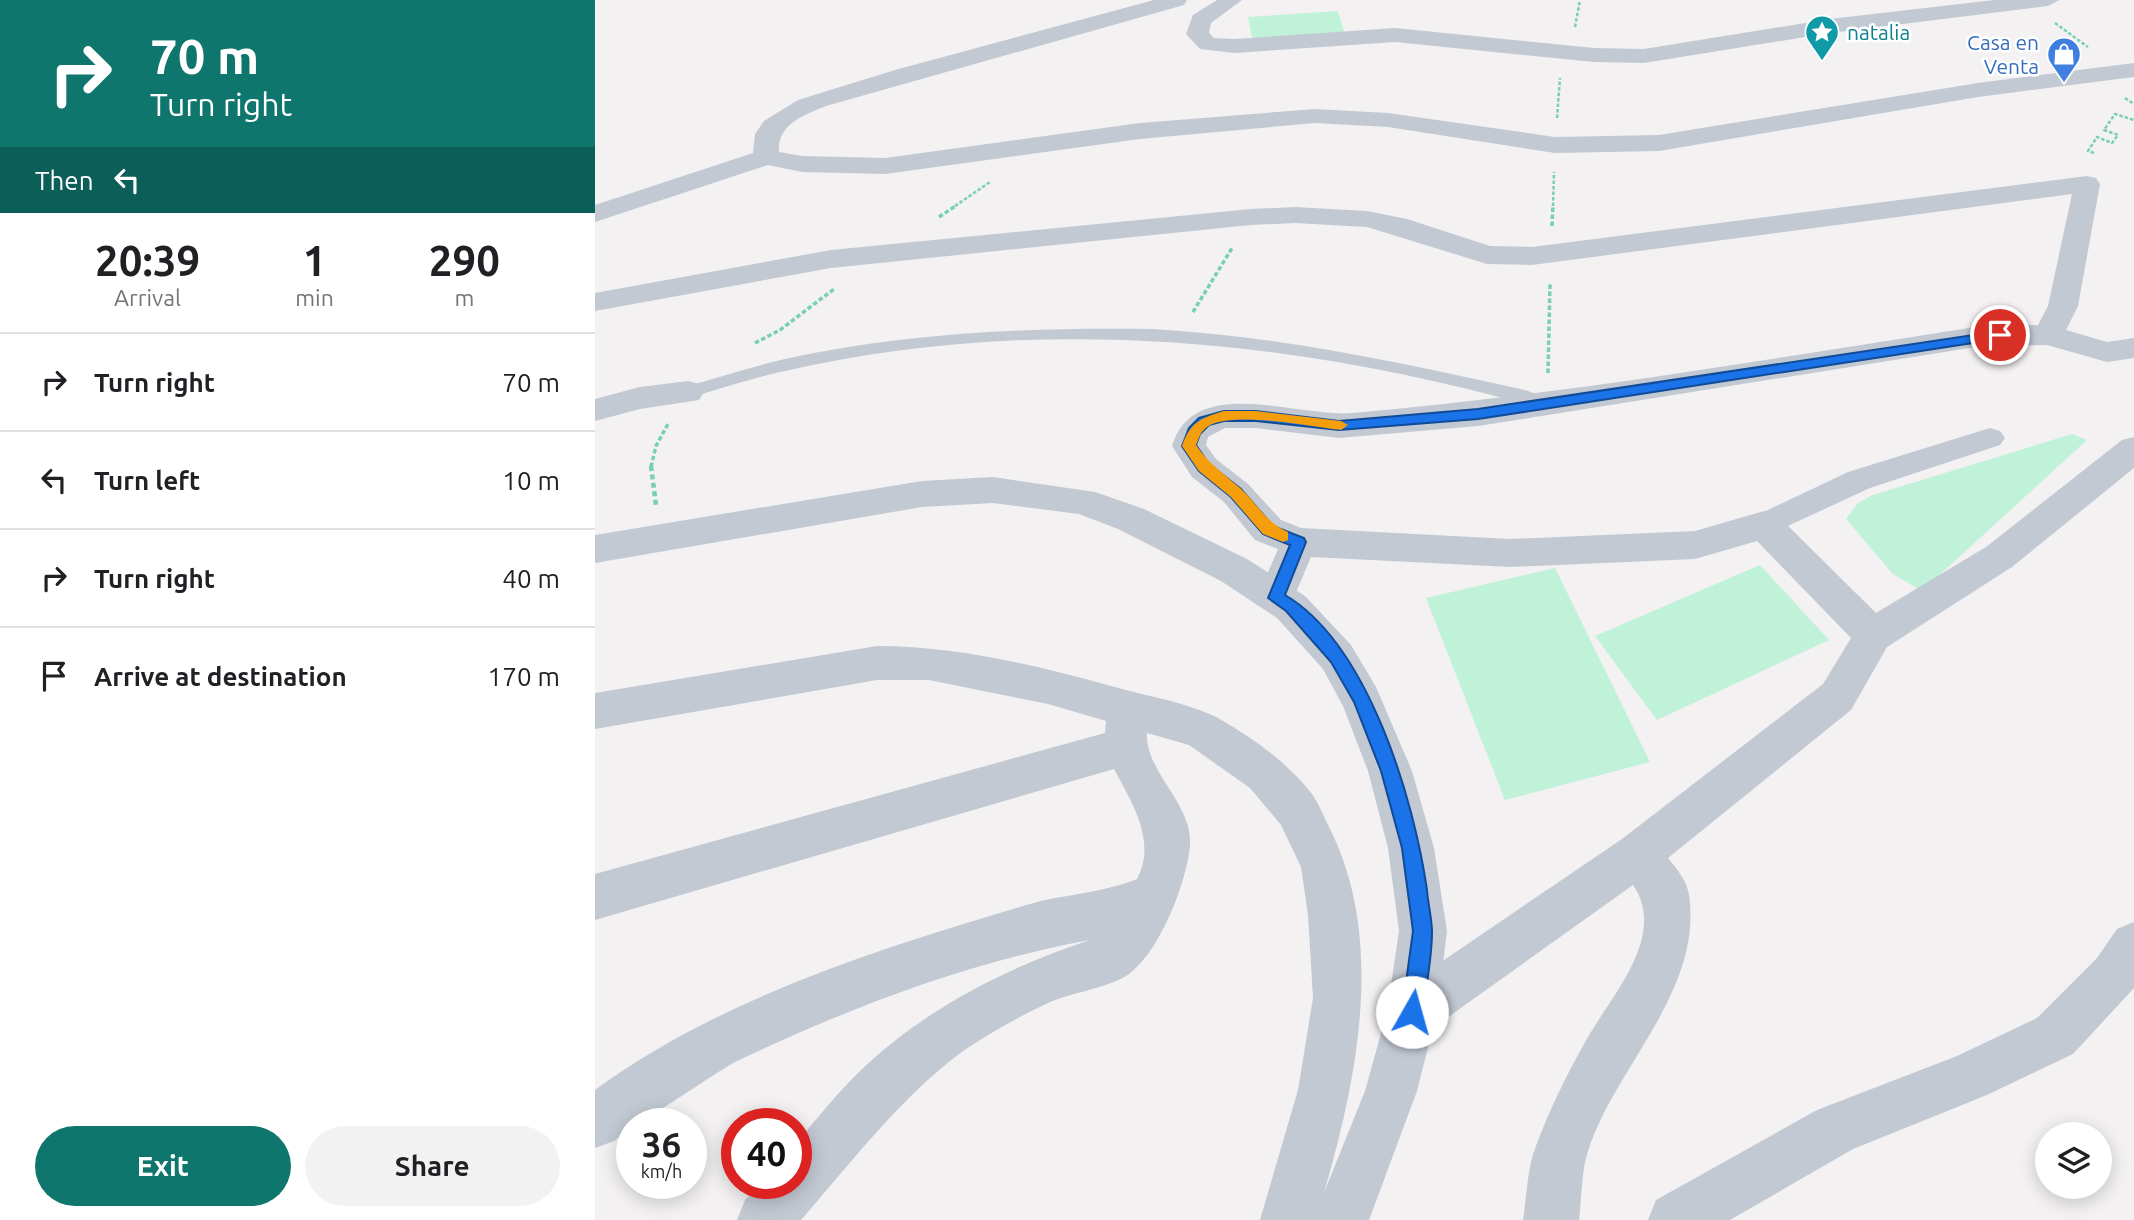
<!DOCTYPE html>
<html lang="en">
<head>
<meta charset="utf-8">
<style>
  body { margin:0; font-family:Ubuntu,sans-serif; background:#f2f2f2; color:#202124; height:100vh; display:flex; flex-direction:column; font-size:26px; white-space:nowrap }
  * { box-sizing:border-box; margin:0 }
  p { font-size:23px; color:#757577 }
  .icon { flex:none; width:38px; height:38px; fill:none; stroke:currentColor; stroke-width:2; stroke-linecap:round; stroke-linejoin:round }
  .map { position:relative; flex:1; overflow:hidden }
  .panel { display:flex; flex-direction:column; background:#fff; width:595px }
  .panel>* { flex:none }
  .top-card { background:#0f766e; color:#fff; overflow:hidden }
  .controls { position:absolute; left:1440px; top:1122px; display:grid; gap:14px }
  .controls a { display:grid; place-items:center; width:77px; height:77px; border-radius:50%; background:#fff; box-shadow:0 4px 18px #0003; font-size:35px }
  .speed { position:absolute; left:21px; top:1108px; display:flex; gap:14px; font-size:35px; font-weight:700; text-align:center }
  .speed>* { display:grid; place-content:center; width:91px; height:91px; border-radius:50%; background:#fff; box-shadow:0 4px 18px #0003; line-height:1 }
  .speed small { font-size:18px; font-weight:400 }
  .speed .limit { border:10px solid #d22; background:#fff; color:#111 }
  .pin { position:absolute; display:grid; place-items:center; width:60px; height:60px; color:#fff; margin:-30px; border:4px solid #fff; border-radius:50%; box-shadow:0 2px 7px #0007 }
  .me { position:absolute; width:77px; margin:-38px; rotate:7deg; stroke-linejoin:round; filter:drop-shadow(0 0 5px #0008) }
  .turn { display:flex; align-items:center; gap:24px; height:147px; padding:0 35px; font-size:32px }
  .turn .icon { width:91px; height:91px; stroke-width:2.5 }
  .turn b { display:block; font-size:49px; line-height:60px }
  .then { display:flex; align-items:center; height:66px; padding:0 35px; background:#0003; gap:14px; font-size:26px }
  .eta { display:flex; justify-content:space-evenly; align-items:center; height:119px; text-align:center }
  .eta b { font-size:42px; font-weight:700; line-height:49px }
  .cta { display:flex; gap:14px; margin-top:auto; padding:14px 35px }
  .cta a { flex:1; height:80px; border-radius:42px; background:#0f766e; color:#fff; font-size:28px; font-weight:700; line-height:80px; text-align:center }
  .cta a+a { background:#f2f2f2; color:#202124 }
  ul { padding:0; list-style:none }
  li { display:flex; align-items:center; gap:21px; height:98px; padding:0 35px; border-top:2px solid #e0e0e0 }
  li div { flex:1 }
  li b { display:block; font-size:26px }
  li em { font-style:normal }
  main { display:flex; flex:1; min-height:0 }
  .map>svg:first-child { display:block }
  .green { fill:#c0f1d9 }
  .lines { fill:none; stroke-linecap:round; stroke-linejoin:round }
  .path-far2 { stroke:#77d0b0; stroke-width:2.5; stroke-dasharray:3.5 2; stroke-linecap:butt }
  .path-far1 { stroke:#77d0b0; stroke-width:3.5; stroke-dasharray:4.5 2.5; stroke-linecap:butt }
  .path { stroke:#77d0b0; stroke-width:4.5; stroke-dasharray:5 3.5; stroke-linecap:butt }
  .service { fill:#c2c9d3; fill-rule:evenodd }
  .pedestrian { fill:#c2c9d3; fill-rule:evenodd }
  .minor { fill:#c2c9d3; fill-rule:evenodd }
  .tertiary { fill:#c2c9d3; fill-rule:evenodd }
  .route { fill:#1a73e8; stroke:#114b97; stroke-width:2 }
  .slow { fill:#f59e0b }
  .labels { text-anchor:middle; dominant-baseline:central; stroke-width:5; stroke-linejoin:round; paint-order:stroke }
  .far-culture-label { font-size:21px; fill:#0d838f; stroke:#fff; text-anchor:start }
  .far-shop-label { font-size:21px; fill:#366cbe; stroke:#fff; text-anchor:end }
</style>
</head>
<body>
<main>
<section class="panel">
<div class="top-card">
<div class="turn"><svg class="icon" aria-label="right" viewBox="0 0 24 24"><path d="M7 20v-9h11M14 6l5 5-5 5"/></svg><div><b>70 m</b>Turn right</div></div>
<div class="then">Then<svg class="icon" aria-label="left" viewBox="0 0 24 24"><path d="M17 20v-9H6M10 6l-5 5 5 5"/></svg></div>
</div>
<div class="eta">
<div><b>20:39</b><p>Arrival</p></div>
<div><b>1</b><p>min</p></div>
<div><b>290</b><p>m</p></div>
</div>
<ul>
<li><svg class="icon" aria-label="right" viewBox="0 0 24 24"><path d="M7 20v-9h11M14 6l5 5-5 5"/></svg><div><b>Turn right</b></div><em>70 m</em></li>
<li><svg class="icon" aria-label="left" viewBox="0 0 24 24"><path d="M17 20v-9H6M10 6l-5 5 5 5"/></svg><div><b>Turn left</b></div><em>10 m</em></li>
<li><svg class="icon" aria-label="right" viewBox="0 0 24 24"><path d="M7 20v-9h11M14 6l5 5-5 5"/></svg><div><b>Turn right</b></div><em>40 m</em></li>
<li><svg class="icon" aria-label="arrive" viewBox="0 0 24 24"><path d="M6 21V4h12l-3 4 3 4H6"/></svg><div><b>Arrive at destination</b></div><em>170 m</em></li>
</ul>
<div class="cta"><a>Exit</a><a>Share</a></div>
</section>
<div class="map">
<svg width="1539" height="1220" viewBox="0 0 1539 1220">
  <rect width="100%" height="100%" fill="#f3f1f1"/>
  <path class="green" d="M743 11 750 35 658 42 653 17Z
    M1477 434 1492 440 1327 591 1298 574 1251 519 1263 503 1278 495Z
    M1165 565 1234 640 1062 720 1000 636Z
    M960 568 1055 762 910 800 831 598Z"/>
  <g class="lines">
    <path class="path-far2" d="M1460 23 1493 47
      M980 27 985 0
      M1530 98 1539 104
      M962 118 965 78
      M1499 153 1493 151 1502 137 1517 143 1523 135 1509 130 1520 114 1539 120
      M360 206 395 182
      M958 206 959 172"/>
    <path class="path-far1" d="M344 217 362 205
      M957 226 958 205
      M598 312 637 248
      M160 343 185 330 239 289
      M953 373 955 284
      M56 467 61 446 73 424"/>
    <path class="path" d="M56 466 61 505"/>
    <path class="service" d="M558 329C689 337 802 362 930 390L958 400 961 404 952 410C704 339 444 313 190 371 157 378 125 389 93 398L84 392 87 388C121 378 155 367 190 359 310 333 435 327 558 329Z"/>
    <path class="pedestrian" d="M1395 428 1405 431 1410 438 1405 445 1275 488 1169 537 1158 533 1153 525 1158 517 1253 472Z"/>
    <path class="minor" d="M559 0H592L589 5 231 106C209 115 182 124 184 152L207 156 290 158 545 123 720 109 793 113 960 137 1064 135 1383 83 1539 63V77L1383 97 1064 151 960 153 793 127 720 123 545 139 290 174 207 172 173 165 0 222V205L158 153 160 134 169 121 203 100 300 70Z
      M622 0H647L616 23 614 33 619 38 639 39 800 28 999 48 1049 49 1235 19 1399 0H1464L1453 6 1235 33 1049 63 999 62 800 42 639 53 605 49 591 34 598 15Z
      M1492 176 1501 178 1505 184 1483 306 1471 330 1512 342 1539 338V358L1512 362 1452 345 1387 346 883 426 744 438 661 428H630L613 437 611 445 621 459 653 484 686 520 706 528 915 539 1100 531 1169 511 1182 515 1281 613 1391 547 1527 440 1539 437V468L1417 567 1292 647 1256 710 1073 858C1082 869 1092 881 1094 895 1108 991 1021 1065 993 1151 986 1172 987 1198 984 1220H928C932 1196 932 1168 941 1146 954 1111 971 1076 989 1044 1013 999 1074 937 1038 885L835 1030 817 1037 799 1030 792 1012 799 994 1027 839 1228 684 1256 638 1162 541 1100 559 915 567 716 557 694 609 681 613 668 609 662 598 683 549 660 540 629 502 597 477 577 446C599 373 703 418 757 413 968 395 1178 358 1387 326L1443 325 1453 306 1477 194 937 265 892 264 772 227 700 223 656 225 236 268 0 311V293L236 250 656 209 700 207 772 211 812 219 895 246 937 247Z
      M93 381 104 384 109 392 104 400 45 409 0 421V399L45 387Z
      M282 646C362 646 439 665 516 686 550 696 592 702 623 718 658 738 692 762 717 794 724 804 729 817 734 827 795 947 758 1098 721 1220H665L703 1090 718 998 713 915 706 867 686 825 655 788 594 745 552 733C550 772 598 804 595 845 592 882 564 955 531 976 507 990 476 992 451 1004 424 1016 377 1043 355 1061 298 1107 254 1165 206 1220H142L150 1200 166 1183H201V1143C222 1119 242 1093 265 1071 330 1009 410 968 495 940 373 962 254 1008 142 1061 122 1071 50 1123 37 1124V1127L19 1141 0 1148V1090C124 999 283 949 428 906 466 894 505 894 542 879 562 841 537 803 519 769L0 920V874L510 733 511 721 453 704 334 680H282L0 729V693Z
      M1539 922V988L1478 1054 1392 1095 1258 1149 1135 1220H1053L1061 1200 1222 1110 1362 1056 1442 1018 1502 958 1522 929Z"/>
    <path class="tertiary" d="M398 477 500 492 549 509 652 559 710 596 756 645 781 687 817 771 839 848 852 931 842 1012 822 1091 774 1220H718L770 1091 792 1012 804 931 793 848 773 771 748 706 728 669 682 618 626 581 523 529 484 514 398 503 327 507 0 563V535L327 481Z"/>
  </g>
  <path class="route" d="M1405 331 1412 335 1410 338 883 419 744 430 661 421H629L614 425 605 434 601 445 614 464 646 489 678 526 709 538 711 542 690 595C773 644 819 799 832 890 833 904 837 919 837 932 837 958 831 986 828 1012L825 1019 817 1022 810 1019 807 1012 818 931 807 848 786 771 759 702 736 662 691 611 673 598 695 545 668 534 636 497 604 471 587 446 594 428 604 418 629 411H661L744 421 883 409Z"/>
  <path class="slow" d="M629 411H661L746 421 753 425 746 430C717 427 635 410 612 427 605 432 604 438 601 445 614 464 628 473 645 488 662 503 671 523 693 532V540L688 542 668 534 636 497 604 471 587 446C595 422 606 418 629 411Z"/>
  <defs>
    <g id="sight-pin" transform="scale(1.75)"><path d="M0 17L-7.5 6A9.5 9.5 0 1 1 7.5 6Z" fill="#0f9aa8" stroke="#fff"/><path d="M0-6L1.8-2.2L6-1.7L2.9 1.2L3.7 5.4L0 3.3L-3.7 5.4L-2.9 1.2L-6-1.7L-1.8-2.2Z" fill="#fff"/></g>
    <g id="shop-pin" transform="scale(1.75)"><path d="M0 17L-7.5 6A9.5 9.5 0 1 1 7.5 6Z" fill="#3f7fe0" stroke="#fff"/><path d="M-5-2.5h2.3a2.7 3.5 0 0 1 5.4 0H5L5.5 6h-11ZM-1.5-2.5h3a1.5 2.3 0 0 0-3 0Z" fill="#fff"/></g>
  </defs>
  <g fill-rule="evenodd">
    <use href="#sight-pin" x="1227" y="32"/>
    <use href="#shop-pin" x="1469" y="54"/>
  </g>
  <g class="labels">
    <g class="far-culture-label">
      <text x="1252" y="32">natalia</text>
    </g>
    <g class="far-shop-label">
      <text x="1444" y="42">Casa en<tspan x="1444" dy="24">Venta</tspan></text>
    </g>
  </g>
</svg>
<div class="controls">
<a><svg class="icon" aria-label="layers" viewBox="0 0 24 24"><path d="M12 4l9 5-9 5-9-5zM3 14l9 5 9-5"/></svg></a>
</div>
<div class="speed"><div>36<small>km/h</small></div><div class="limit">40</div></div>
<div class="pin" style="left:1405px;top:335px;background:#d93025"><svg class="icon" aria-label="arrive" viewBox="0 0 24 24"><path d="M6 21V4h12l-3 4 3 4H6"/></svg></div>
<svg class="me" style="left:817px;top:1012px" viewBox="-20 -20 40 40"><circle r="19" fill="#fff"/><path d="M0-13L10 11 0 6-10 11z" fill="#1a73e8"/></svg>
</div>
</main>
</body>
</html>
